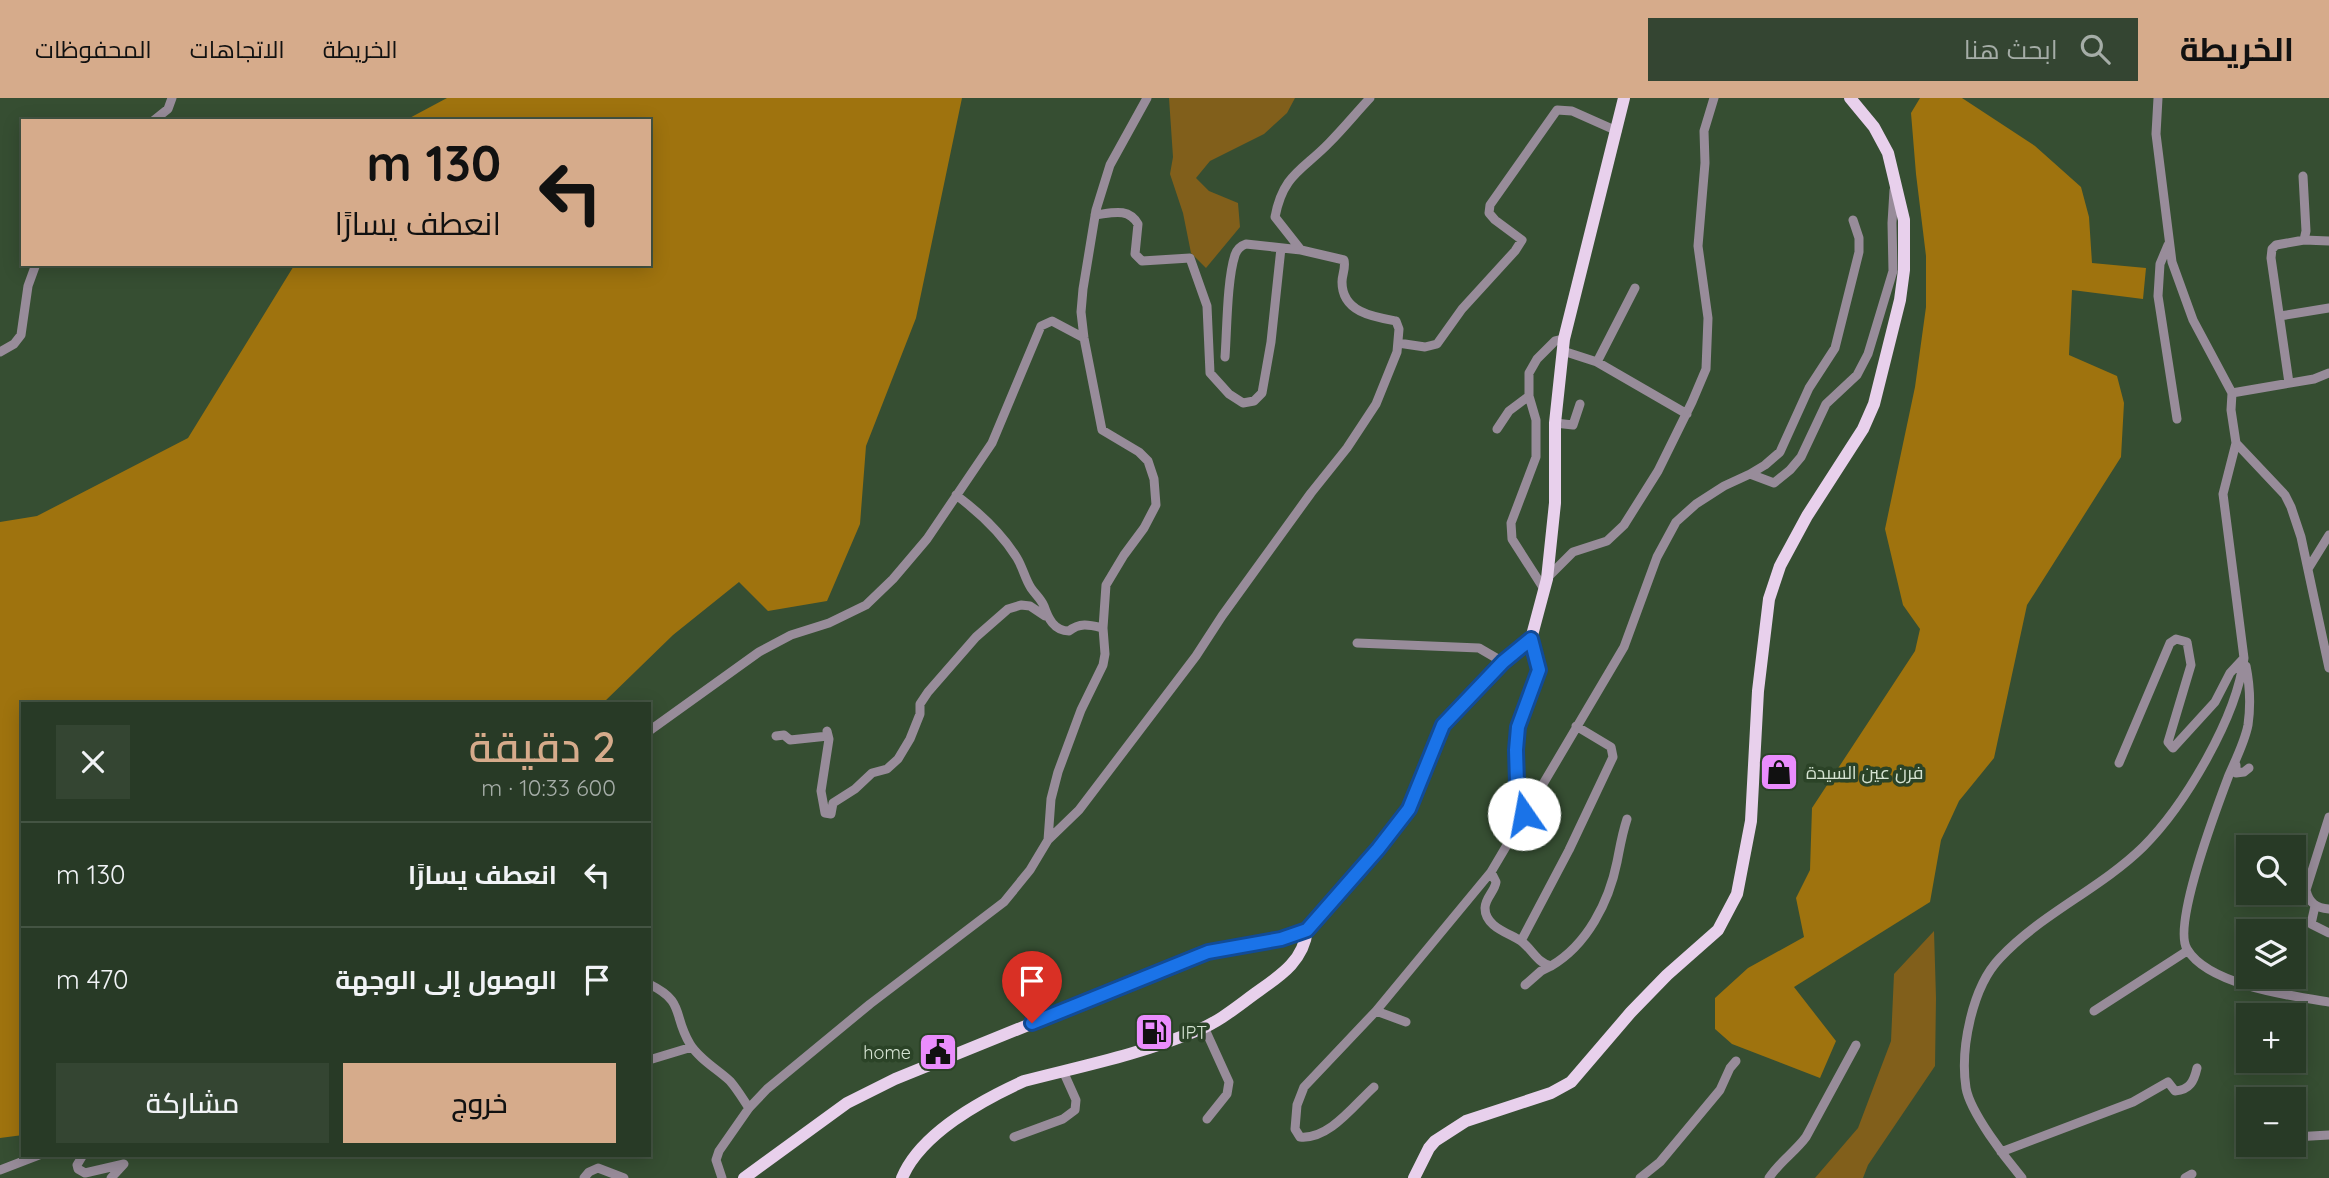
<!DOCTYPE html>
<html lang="ar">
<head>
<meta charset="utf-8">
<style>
  body { margin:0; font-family:Quicksand,Cairo,sans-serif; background:#344532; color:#f1f3f6; direction:rtl; height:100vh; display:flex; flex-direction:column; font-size:26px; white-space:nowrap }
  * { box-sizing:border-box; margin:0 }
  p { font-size:23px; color:#a5ada7 }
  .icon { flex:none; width:38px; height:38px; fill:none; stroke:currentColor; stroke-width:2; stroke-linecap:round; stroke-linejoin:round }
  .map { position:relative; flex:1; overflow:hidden; direction:ltr }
  .drawer { position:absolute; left:21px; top:604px; width:630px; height:455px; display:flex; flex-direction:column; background:#283a26; border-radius:0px; box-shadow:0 4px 18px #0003,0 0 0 2px #445443; direction:rtl }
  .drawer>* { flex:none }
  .hud { position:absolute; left:21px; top:21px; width:630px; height:147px; border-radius:0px; box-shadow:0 4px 18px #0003,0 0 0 2px #445443; direction:rtl; background:#d6ab8b; color:#111; overflow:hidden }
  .tools { position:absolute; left:2236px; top:737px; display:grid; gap:14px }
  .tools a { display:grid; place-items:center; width:70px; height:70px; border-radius:0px; background:#283a26; box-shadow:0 4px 18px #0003,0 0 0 2px #445443; font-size:35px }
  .pin { position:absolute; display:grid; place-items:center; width:60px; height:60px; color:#fff; margin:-72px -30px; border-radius:50% 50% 50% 0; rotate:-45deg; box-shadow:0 0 7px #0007 }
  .pin .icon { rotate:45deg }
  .me { position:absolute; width:77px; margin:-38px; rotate:348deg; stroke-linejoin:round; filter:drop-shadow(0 0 5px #0008) }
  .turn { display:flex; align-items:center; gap:24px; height:147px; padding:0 35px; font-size:32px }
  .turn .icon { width:91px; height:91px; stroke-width:2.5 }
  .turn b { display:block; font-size:49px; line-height:60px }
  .round { display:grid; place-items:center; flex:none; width:74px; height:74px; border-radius:0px; background:#344532 }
  .head { display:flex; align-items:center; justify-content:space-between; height:119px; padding:0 35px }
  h1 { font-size:42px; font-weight:600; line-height:52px; color:#d6ab8b }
  .button { display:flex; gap:14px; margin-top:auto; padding:14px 35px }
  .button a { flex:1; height:80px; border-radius:0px; background:#d6ab8b; color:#111; font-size:28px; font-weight:600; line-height:80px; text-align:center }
  .button a+a { background:#344532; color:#f1f3f6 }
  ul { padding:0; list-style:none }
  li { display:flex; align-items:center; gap:21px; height:105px; padding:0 35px; border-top:2px solid #445443 }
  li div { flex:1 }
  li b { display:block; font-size:26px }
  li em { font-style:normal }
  header { display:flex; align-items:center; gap:42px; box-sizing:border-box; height:98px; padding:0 35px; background:#d6ab8b; color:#111 }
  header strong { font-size:33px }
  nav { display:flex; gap:38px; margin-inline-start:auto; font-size:24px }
  .search { width:490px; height:63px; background:#344532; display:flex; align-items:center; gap:18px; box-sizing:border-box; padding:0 24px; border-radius:0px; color:#a5ada7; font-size:26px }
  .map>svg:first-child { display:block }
  .green { fill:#815f1b }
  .forest { fill:#9f730e }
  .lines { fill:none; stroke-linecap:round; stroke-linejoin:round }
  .minor { stroke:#988c9a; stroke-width:9 }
  .major { stroke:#e8d0ec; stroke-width:12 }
  .route-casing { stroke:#114b97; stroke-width:18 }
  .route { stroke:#1a73e8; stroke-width:12 }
  .labels { text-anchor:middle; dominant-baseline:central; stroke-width:7; stroke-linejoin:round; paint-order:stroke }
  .poi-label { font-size:18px; fill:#d5e3d2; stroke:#2b4327; text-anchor:start }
</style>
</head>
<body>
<header>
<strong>الخريطة</strong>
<div class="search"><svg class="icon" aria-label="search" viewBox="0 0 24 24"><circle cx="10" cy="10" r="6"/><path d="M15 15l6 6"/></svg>ابحث هنا</div>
<nav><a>الخريطة</a><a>الاتجاهات</a><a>المحفوظات</a></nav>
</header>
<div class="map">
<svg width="2329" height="1080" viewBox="0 0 2329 1080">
  <rect width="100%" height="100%" fill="#364e32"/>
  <path class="green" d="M1169 0H1295L1287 15 1264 36 1210 63 1196 80 1209 93 1238 105 1240 129 1206 170 1191 155 1183 115 1170 76 1173 59Z
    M1934 833 1936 900 1935 968 1868 1067 1863 1080H1815L1858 1030 1891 943 1894 876Z"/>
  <path class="forest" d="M447 0H962L916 220 866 348 860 426 827 503 768 513 739 484 673 537 603 605 23 606V1037L0 1040V424L37 418 188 340 295 166H649V23H404Z
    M1920 0H1962L2035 48 2081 89 2089 119 2092 165 2146 170 2143 201 2072 192 2069 257 2117 278 2124 305 2121 359 2027 507 1994 660 1959 703 1941 742 1930 804 1794 889 1836 943 1820 980 1732 946 1715 931V900L1748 870 1804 839 1796 800 1810 772 1812 710 1915 553 1920 531 1903 507 1885 431 1915 289 1926 209V158L1916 76 1911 15Z"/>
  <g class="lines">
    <path class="minor" d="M153 23 168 11 172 0
      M1095 117C1112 115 1128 109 1138 126L1135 156 1142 163 1190 160 1207 208 1210 275 1229 296 1243 305 1254 303 1262 295 1271 244 1281 150
      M2304 142 2329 143
      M2168 147 2160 166 2158 198 2177 321
      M2280 218 2329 210
      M1398 245 1425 249 1437 246 1462 211 1515 153 1522 142 1495 122 1489 115 1490 107 1557 12 1572 13 1617 33
      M1563 253 1597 264 1687 316
      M0 254 14 246 21 237 28 188 36 166
      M1225 259C1227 232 1227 181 1235 157 1237 151 1240 148 1246 146L1301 152
      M1597 264 1635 190
      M2289 285 2271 160 2272 151 2276 147 2304 142 2306 133 2303 78
      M2232 295 2314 281 2329 275
      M1555 325 1573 327 1580 306
      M1497 331 1509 313 1529 298
      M2236 345 2285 397 2291 409 2301 439 2329 570
      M1750 376 1765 367 1780 354 1809 290 1835 250 1859 154V140L1853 122
      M956 397C980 415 1001 434 1017 460 1023 470 1025 481 1031 490 1035 496 1041 501 1044 508 1048 520 1054 533 1069 533 1080 524 1090 527 1103 530
      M2308 471 2329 437
      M1548 479 1573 454 1607 443 1624 427 1658 373 1692 304 1706 271 1708 220 1698 148 1705 65 1704 33 1714 0
      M1544 491 1512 441 1511 425 1536 359V322L1529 298V275L1537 261 1555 243 1564 241
      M1357 545 1479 550 1503 564
      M2246 568C2250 588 2251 606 2248 627 2245 643 2236 661 2229 677 2218 706 2172 827 2187 851 2208 887 2291 898 2329 904
      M649 633 759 554 791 537 829 525 866 507 893 481 927 441 992 345 1041 228 1052 223 1084 240
      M827 633 829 641 821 693 825 715 831 716 833 705 855 691 872 675 887 671 898 661 910 641 920 616V606L928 594 976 539 1008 511 1021 507 1030 508 1045 518
      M776 638 784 637 790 642 828 638
      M2119 665 2170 545 2176 541 2187 544 2191 567 2168 644 2173 650 2215 604 2230 575 2243 561
      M2236 667V675L2244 674 2249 670
      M1524 716C1523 705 1518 695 1517 684 1512 638 1523 614 1539 572L1538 564 1531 541
      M2329 719 2306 792C2309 805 2316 810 2329 811
      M1048 742 1051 701 1058 674 1081 612 1103 567 1105 556 1103 530 1106 487 1124 457 1144 430 1156 407 1154 381 1148 363 1139 354 1102 332 1084 240 1081 214 1083 191 1096 112 1110 67 1147 0
      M1491 774 1496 784C1495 793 1485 800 1485 810 1485 829 1509 835 1521 843 1532 851 1537 865 1551 868 1587 847 1609 804 1617 764 1620 749 1622 736 1627 721
      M2315 808 2311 826 2329 835
      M1521 843 1569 752 1613 659 1611 649 1576 628
      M649 886C686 904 672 916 690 946 699 961 717 971 730 983 737 991 743 1001 749 1010
      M1525 887 1541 873 1551 868
      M1376 913 1406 924
      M2094 913 2187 853
      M1204 929 1229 984 1227 996 1207 1021
      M649 962 692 949
      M1374 989C1354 1007 1329 1042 1300 1039L1295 1031 1297 1007 1304 989 1376 913 1491 774 1624 549 1657 459 1676 424 1696 406 1724 388 1750 376 1774 385 1790 372 1801 359 1826 306 1857 277 1868 256 1893 173 1892 125 1894 92
      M1014 1039 1063 1021 1075 1012 1076 1002 1063 973
      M2294 1039 2329 1037
      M2001 1054 2133 1004 2168 984 2175 993C2190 992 2194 983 2197 970
      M83 1057 77 1067 78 1071 85 1075 124 1066 111 1080
      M0 1072 39 1057
      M584 1080 589 1074 598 1070 624 1080
      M722 1080 716 1062 719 1053 749 1010 767 991 870 906 1004 804 1030 772 1048 742 1079 712 1196 558 1222 518 1311 395 1347 350 1376 306 1397 254 1399 231 1396 223C1373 219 1342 214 1342 184 1342 176 1346 170 1344 162L1301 152 1275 119C1283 76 1303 72 1329 45 1343 31 1356 15 1370 0
      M1640 1080 1660 1064 1720 992 1730 970 1736 963
      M1769 1080C1779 1064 1795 1054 1806 1039L1856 947
      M2022 1080C2006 1061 1970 1014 1966 990 1960 951 1972 889 2000 860 2041 816 2100 791 2143 749 2185 707 2237 619 2244 560L2223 396 2236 345 2231 312 2232 295 2193 222 2172 164 2156 36 2158 0
      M2185 1080 2192 1076"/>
    <path class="major" d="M744 1080 847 1005 895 981 1208 854 1281 841 1307 832 1378 751 1409 711 1443 627 1503 564 1531 541 1547 481 1555 405V325L1564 241 1624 0
      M902 1080C920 1036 982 1002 1024 983 1082 968 1142 956 1198 932 1221 923 1240 906 1260 892 1283 876 1304 861 1307 832
      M1414 1080 1429 1050 1435 1043 1466 1023 1551 995 1571 984 1631 914 1667 877 1718 832 1737 796 1751 723 1758 593 1769 501 1780 468 1807 418 1863 331 1874 306 1900 202 1904 172V122L1888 55 1874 29 1850 0"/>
  </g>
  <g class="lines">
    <g class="route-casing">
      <path id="route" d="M1032 925 1208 854 1281 841 1307 832 1378 751 1409 711 1443 627 1503 564 1531 541 1539 572 1518 629 1516 652 1517 685 1524 716"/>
    </g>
    <use href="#route" class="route"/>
  </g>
  <defs>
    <g id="shop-square" transform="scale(2.0125)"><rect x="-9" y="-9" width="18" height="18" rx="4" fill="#ea8dfd" stroke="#2b4327"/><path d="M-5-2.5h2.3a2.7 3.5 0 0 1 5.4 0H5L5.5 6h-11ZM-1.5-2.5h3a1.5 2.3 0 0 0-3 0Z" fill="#111"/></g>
    <g id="fuel-square" transform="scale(2.0125)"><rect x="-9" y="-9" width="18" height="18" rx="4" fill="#ea8dfd" stroke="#2b4327"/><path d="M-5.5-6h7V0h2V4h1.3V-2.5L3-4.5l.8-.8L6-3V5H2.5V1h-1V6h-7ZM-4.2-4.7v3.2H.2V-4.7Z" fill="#111"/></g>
    <g id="civic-square" transform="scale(2.0125)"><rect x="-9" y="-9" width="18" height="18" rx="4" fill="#ea8dfd" stroke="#2b4327"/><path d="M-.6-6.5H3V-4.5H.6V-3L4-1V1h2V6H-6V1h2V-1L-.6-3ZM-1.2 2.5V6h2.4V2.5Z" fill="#111"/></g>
  </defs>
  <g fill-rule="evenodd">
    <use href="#shop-square" x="1779" y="674"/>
    <use href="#fuel-square" x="1154" y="934"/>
    <use href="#civic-square" x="938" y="954"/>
  </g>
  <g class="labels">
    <g class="poi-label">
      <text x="1806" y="674">فرن عين السيدة</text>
      <text x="1181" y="934">IPT</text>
      <text x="911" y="954" text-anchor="end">home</text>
    </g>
  </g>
</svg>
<div class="tools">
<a><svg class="icon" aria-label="search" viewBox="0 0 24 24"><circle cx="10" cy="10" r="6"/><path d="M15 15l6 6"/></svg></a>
<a><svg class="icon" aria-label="layers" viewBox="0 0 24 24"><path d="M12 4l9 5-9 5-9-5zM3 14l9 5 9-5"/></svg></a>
<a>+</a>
<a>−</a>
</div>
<div class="pin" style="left:1032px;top:925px;background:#d93025"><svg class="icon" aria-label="arrive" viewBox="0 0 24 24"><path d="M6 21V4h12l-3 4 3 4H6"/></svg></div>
<svg class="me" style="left:1524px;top:716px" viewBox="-20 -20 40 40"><circle r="19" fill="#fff"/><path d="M0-13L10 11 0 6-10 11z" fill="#1a73e8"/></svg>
<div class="hud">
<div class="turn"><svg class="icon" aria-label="left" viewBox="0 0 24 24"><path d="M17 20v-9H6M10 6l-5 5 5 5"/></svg><div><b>130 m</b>انعطف يسارًا</div></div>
</div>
<section class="drawer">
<div class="head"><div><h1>2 دقيقة</h1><p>600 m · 10:33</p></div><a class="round"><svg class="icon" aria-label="close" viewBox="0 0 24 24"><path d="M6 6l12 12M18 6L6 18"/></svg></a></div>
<ul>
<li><svg class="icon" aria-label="left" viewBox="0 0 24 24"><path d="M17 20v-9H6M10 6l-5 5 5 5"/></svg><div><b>انعطف يسارًا</b></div><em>130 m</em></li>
<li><svg class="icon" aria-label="arrive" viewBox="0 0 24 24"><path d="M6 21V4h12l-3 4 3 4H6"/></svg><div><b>الوصول إلى الوجهة</b></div><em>470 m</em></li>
</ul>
<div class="button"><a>خروج</a><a>مشاركة</a></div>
</section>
</div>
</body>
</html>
